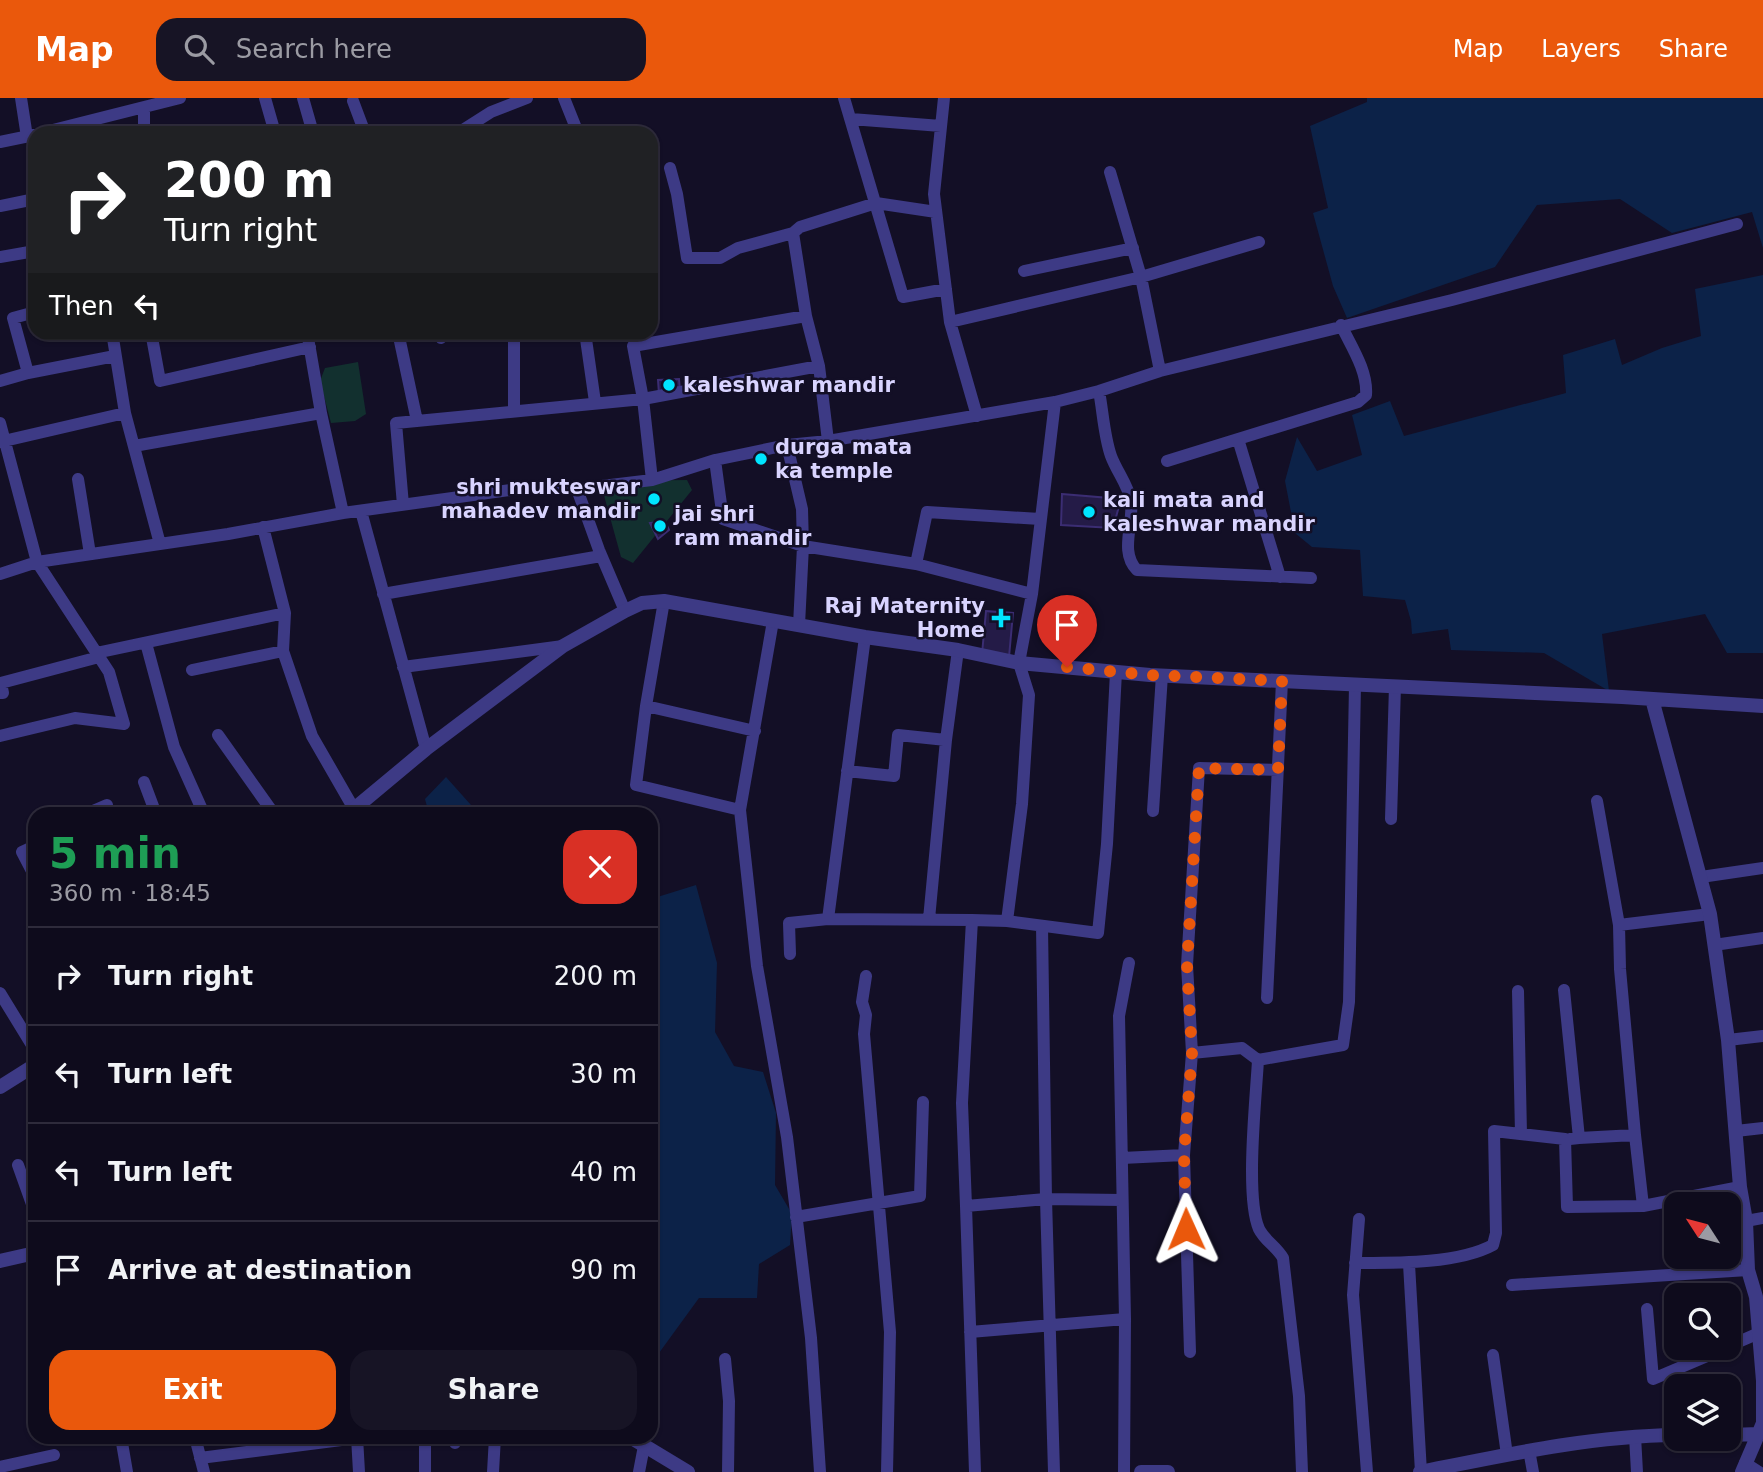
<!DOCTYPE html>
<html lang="en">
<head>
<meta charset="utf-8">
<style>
  body { margin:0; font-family:"DejaVu Sans",sans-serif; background:#171425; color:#f1f3f6; height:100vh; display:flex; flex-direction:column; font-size:26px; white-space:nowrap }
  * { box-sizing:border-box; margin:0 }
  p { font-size:23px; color:#9b9ba3 }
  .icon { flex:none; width:38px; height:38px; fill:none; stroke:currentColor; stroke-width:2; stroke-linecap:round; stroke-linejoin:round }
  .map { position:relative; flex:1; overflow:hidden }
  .panel { position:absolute; left:28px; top:709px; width:630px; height:637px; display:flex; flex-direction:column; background:#0e0b1c; border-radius:21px; box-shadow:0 2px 5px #0004,0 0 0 2px #2e2b3b }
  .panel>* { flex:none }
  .banner { position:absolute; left:28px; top:28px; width:630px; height:214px; border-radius:21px; box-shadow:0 2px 5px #0004,0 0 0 2px #2e2b3b; background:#202124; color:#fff; overflow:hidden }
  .needle { width:46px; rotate:306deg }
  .fabs { position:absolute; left:1664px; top:1094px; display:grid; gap:14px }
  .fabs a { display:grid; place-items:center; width:77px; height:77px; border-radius:14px; background:#0e0b1c; box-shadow:0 2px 5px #0004,0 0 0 2px #2e2b3b; font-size:35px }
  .pin { position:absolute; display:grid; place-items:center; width:60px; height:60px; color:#fff; margin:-72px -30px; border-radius:50% 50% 50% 0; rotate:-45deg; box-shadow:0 0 7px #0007 }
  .pin .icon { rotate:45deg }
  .me { position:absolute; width:77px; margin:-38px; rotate:359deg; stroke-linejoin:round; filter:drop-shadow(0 0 5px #0008) }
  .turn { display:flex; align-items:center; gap:24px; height:147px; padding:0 21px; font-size:32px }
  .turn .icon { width:91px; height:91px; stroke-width:2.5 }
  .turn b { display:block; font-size:49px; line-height:60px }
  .then { display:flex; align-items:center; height:66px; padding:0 21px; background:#0003; gap:14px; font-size:26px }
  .round { display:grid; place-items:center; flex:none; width:74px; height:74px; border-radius:21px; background:#171425 }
  .overview { display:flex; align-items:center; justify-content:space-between; height:119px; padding:0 21px }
  h1 { font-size:42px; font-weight:800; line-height:52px; color:#1e9e55 }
  .primary-button { display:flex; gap:14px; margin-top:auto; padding:14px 21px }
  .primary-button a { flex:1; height:80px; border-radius:21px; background:#ea580c; color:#fff; font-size:28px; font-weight:800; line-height:80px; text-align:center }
  .primary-button a+a { background:#171425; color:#f1f3f6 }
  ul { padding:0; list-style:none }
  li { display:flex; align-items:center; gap:21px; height:98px; padding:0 21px; border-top:2px solid #2e2b3b }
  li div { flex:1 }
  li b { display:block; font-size:26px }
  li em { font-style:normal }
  header { display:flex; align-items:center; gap:42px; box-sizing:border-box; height:98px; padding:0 35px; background:#ea580c; color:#fff }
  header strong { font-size:33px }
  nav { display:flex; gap:38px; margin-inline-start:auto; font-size:24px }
  .search { width:490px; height:63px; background:#171425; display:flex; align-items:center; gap:18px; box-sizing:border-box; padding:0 24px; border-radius:21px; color:#9b9ba3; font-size:26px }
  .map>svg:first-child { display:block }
  .green { fill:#12302f }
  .water { fill:#0c2248 }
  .building { fill:#241b47; stroke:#3b2d73; stroke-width:2 }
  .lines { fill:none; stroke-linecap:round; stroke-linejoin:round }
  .minor { stroke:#3d3a85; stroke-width:12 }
  .tertiary { stroke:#3d3a85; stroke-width:14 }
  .route { stroke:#ea580c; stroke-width:12; stroke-dasharray:0 21.6 }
  .poi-dot { fill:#00e5ff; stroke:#130f26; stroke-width:2.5 }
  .labels { text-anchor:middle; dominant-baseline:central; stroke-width:5; stroke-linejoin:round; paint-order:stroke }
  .poi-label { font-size:21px; font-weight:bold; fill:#d9d4ff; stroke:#130f26; text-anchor:start }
</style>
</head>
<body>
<header>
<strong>Map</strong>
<div class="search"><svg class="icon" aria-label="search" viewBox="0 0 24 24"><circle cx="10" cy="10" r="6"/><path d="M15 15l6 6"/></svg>Search here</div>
<nav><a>Map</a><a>Layers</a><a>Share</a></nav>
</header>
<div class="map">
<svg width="1763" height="1374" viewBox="0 0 1763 1374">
  <rect width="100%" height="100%" fill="#130f26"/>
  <path class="green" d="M358 264 366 316 355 323 331 325 320 283 325 270Z
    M687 382 692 392 633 465 621 459 600 383Z"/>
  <path class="water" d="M1367 0H1763V150L1752 114 1672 135 1620 101 1537 107 1495 169 1347 220 1333 188 1313 115 1328 110 1310 28 1367 4Z
    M1763 177V555H1727L1705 516 1602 536 1609 593 1544 555 1451 552 1448 531 1412 536 1411 523 1405 502 1363 498 1360 452 1312 449 1295 435 1285 383 1297 339 1317 373 1362 357 1352 317 1390 303 1404 338 1566 295 1563 257 1615 241 1622 267 1662 250 1701 238 1695 191Z
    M446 679 479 716H429L425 701Z
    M696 787 717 865 715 934 734 968 763 974 776 1015 775 1087 792 1116 790 1147 759 1166 757 1200H699L651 1266V801Z"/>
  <path class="building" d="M679 281 680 293 659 296 658 282Z
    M1062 396 1121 401 1113 430 1061 427Z
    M649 397H659V404L649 406Z
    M665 423 669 432 658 441 650 425Z
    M986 513 1013 515 1009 559 982 556Z"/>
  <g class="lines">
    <path class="minor" d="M21 0 27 39
      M265 0 275 35
      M303 0 313 35
      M564 0 578 35
      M844 0 903 199 946 191
      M944 0 934 96 950 224 977 318
      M353 3 365 35
      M851 21 941 28
      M41 35 180 0
      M144 35V11
      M458 35 491 14 527 0
      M0 44 34 37
      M670 70 677 96 687 160H720L738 150 793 135 800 129 876 105 936 114
      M1110 74 1141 179 1160 273
      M0 108 35 101
      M793 135 806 218 819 268 828 343
      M0 159 35 153
      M1024 173 1133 150
      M806 218 633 248 643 301 652 382 715 362 787 347 828 343 1055 304 1099 293 1160 273 1452 202 1737 126
      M950 224 1141 179 1259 144
      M151 234 160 283 310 249
      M398 234 417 323
      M440 234 441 240
      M585 234 595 304
      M28 275 115 258
      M0 283 28 275 13 220 35 214
      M1099 293C1103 314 1104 338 1111 358 1117 374 1128 387 1131 403 1134 426 1119 454 1137 472L1311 480
      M514 313V234
      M125 315 160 446
      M321 315 343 415
      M0 325 37 464 109 574 124 626 75 620 0 638
      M1238 341 1280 479
      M0 344 125 315 112 234
      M787 347 802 411 803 448 799 527
      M134 348 321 315 307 234
      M715 362 723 421 803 448 916 466 1032 496
      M1167 363 1358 304 1366 297C1368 273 1351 248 1341 227
      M78 381 90 456
      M577 391 652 382
      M403 407 396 325 643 301 819 268
      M361 413 426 651
      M916 466 927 414 1040 421
      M0 476 37 464 228 436 343 415 525 390 577 391 599 452 625 513
      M383 496 601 458
      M664 503 646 608 636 687 740 712
      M773 523 740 712 757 868 787 1039 811 1240 820 1374
      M146 545 174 649 204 716
      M283 553 285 515
      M96 555 285 515 263 429
      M403 569 563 548
      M192 572 283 553 312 638 354 711
      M0 595H3L1 585 99 559
      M646 608 755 633
      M218 637 274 716
      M847 673 894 678 898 637 946 642
      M144 684 156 716
      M1153 713 1162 577
      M86 716 107 707
      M1391 721 1395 588
      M35 748 22 754 35 779
      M1701 779 1763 770
      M828 821 972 822 962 1005 966 1108
      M929 821 946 642 958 552
      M972 822 1007 823 1098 835 1107 746 1116 574
      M1007 823 1022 706 1029 597 1019 565 1032 496 1055 304
      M1619 827 1710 816
      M1714 847 1763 840
      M790 856 789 825 828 821 865 539
      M866 878 862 904 866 917 864 936 890 1234 887 1374
      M1564 892 1579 1040 1570 1041
      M1518 893 1521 1036
      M0 895 35 952
      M1267 900 1282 583
      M1728 942 1763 938
      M1192 955 1242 950 1258 962 1343 947 1349 904 1355 587
      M1258 962C1256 1000 1245 1099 1259 1131 1265 1143 1276 1148 1283 1160L1299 1298 1302 1374
      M1736 1033 1763 1030
      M1635 1037 1643 1108
      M1579 1040 1635 1037 1620 871 1619 827 1597 703
      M1184 1057 1192 955 1187 867 1199 670 1278 672
      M1122 1060 1184 1057 1190 1254
      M18 1067 33 1109 35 1126
      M796 1119 920 1098 923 1004
      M1359 1121 1353 1197 1367 1374
      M1746 1123 1763 1120
      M1355 1165C1395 1165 1458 1166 1493 1147L1496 1135 1494 1033 1565 1041 1567 1109 1643 1108 1740 1089
      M1409 1166 1421 1374
      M1512 1187 1748 1172
      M1647 1211 1653 1281 1726 1250
      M970 1234 1125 1221 1119 918 1129 865
      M1729 1248 1759 1235
      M1493 1257 1507 1357
      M725 1261 729 1303 728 1374
      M1635 1338 1637 1374
      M121 1339 127 1374
      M195 1339 204 1374
      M253 1339 255 1353
      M357 1339 359 1374
      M425 1339V1374
      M455 1345V1339
      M1529 1352 1533 1374
      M200 1360 357 1340
      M1745 1365 1759 1374
      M0 1369 54 1357
      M493 1374 495 1339
      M639 1374 644 1348
      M975 1374 966 1108 1046 1101 1042 828
      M1054 1374 1046 1101 1122 1102
      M1124 1374 1125 1221"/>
    <path class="tertiary" d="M1652 601 1710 816 1728 942 1740 1089 1746 1123 1748 1172 1756 1199 1763 1283V1325L1742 1374
      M348 716 426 651 563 548 625 513 642 505 664 503 865 539 958 552 1019 565 1150 577 1622 599 1763 608
      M0 989 35 967
      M0 1163 35 1155
      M1729 1337 1759 1336
      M630 1339 688 1374
      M1141 1374H1168
      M1420 1374C1505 1357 1590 1338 1676 1337"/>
  </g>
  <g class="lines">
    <path class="route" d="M1067 569 1150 577 1282 583 1278 672 1199 670 1187 867 1192 955 1184 1057 1186 1131"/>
  </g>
  <g class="poi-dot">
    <circle cx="669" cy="287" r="7"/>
    <circle cx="761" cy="361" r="7"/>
    <circle cx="654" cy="401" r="7"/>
    <circle cx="1089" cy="414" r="7"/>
    <circle cx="660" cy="428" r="7"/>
    <path d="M997.5 509.5h7v7h7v7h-7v7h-7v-7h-7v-7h7z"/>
  </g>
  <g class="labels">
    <g class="poi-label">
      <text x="683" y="287">kaleshwar mandir</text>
      <text x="775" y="349">durga mata<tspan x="775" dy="24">ka temple</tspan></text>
      <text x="640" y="389" text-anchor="end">shri mukteswar<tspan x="640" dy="24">mahadev mandir</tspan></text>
      <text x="1103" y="402">kali mata and<tspan x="1103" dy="24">kaleshwar mandir</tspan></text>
      <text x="674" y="416">jai shri<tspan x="674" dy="24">ram mandir</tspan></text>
      <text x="985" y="508" text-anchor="end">Raj Maternity<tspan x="985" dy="24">Home</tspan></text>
    </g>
  </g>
</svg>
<div class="fabs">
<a><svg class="needle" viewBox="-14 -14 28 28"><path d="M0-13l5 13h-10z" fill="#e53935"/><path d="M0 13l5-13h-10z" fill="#9b9ba3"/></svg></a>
<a><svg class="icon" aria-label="search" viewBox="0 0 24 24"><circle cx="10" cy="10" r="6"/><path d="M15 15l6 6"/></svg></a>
<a><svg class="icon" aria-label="layers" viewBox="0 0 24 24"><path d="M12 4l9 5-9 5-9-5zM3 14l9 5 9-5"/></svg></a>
</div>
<div class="pin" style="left:1067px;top:569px;background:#d93025"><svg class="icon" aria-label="arrive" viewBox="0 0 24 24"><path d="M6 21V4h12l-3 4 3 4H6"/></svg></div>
<svg class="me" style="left:1186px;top:1131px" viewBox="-20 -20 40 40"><path d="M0-17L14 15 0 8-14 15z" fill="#ea580c" stroke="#fff" stroke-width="4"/></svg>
<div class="banner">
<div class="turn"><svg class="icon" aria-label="right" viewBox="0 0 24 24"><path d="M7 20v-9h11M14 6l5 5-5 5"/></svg><div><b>200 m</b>Turn right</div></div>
<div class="then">Then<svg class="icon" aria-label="left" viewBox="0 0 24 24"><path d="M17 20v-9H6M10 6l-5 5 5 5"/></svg></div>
</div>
<section class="panel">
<div class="overview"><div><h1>5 min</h1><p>360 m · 18:45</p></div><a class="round" style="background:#d93025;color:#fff"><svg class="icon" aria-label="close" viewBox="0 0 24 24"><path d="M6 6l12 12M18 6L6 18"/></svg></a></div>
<ul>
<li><svg class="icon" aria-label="right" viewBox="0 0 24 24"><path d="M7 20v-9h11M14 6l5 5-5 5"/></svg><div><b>Turn right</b></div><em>200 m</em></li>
<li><svg class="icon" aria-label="left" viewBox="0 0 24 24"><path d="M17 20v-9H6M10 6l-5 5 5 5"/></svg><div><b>Turn left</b></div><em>30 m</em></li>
<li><svg class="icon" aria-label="left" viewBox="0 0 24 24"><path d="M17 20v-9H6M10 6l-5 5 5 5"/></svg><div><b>Turn left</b></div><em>40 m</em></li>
<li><svg class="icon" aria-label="arrive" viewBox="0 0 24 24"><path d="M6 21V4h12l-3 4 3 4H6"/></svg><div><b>Arrive at destination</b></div><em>90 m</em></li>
</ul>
<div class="primary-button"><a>Exit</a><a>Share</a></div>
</section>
</div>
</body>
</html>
